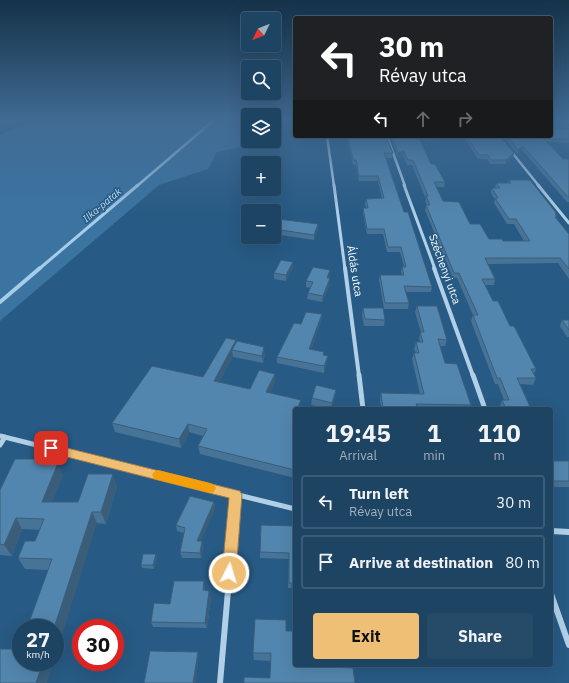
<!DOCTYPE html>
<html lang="en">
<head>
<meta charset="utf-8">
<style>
  body { margin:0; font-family:"IBM Plex Sans",sans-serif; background:#254b69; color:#f1f3f6; height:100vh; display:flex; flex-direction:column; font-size:15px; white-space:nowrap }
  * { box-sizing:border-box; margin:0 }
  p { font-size:13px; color:#a0b0be }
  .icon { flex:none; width:22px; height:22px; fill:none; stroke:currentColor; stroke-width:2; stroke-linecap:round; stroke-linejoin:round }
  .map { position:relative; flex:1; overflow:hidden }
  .details { position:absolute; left:293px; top:407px; width:260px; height:260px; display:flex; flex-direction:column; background:#1d4463; border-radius:4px; box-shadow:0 4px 16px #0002,0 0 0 1px #3b5c78 }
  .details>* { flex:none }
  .guide { position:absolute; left:293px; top:16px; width:260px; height:122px; border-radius:4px; box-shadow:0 4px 16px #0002,0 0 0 1px #3b5c78; background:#202124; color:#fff; overflow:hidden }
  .needle { width:26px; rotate:227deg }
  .controls { position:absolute; left:241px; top:12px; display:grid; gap:8px }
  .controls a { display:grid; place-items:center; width:40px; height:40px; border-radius:4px; background:#1d4463; box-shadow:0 4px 16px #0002,0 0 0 1px #3b5c78; font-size:20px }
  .speed { position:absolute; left:12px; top:619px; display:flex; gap:8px; font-size:20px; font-weight:700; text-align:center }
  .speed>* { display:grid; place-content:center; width:52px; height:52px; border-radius:50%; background:#1d4463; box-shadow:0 4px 16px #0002,0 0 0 1px #3b5c78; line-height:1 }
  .speed small { font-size:10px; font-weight:400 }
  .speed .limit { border:6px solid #d22; background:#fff; color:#111 }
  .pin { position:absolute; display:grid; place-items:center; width:34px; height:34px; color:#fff; margin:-17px; border-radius:8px; box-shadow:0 2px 6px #0006 }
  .me { position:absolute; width:44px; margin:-22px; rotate:5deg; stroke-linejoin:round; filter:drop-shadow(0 0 3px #0008) }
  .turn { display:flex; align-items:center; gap:14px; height:84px; padding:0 20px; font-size:18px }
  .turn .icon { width:52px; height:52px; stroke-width:2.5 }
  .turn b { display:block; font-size:28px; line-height:34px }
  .lanes { display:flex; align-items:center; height:38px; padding:0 20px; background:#0003; justify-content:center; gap:20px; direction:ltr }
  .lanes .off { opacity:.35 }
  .eta { display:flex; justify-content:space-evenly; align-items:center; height:68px; text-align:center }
  .eta b { font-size:24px; font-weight:800; line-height:28px }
  .button { display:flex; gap:8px; margin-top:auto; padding:8px 20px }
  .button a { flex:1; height:46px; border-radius:4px; background:#f0bf76; color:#111; font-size:16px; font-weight:800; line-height:46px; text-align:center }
  .button a+a { background:#254b69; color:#f1f3f6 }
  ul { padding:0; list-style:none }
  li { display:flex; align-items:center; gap:12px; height:54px; margin:0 8px 6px; padding:0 12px; border:2px solid #3b5c78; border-radius:4px }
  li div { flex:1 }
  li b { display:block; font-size:15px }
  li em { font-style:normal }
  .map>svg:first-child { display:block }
  .green { fill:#3b74a1 }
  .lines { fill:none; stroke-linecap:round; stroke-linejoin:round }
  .stream-far2 { stroke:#a5cce8; stroke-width:2.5 }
  .stream-far1 { stroke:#a5cce8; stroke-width:3 }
  .stream { stroke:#a5cce8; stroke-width:4 }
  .street-far4 { stroke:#b1d0e7; stroke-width:2.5 }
  .street-far3 { stroke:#b1d0e7; stroke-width:3 }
  .street-far2 { stroke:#b1d0e7; stroke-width:4 }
  .street-far1 { stroke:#b1d0e7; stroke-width:5 }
  .street { stroke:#b1d0e7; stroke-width:6 }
  .wall { fill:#477396 }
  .shaded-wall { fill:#3a5e7a }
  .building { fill:#5386ae; stroke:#3a5e7a }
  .route { fill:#f0bf76; stroke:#9c7c4d }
  .slow { fill:#f59e0b }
  .labels { text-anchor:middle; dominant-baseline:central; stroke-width:3; stroke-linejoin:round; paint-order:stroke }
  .far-water-label { font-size:10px; font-style:italic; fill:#bcd9ef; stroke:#275a84 }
  .street-label { font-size:11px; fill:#fff; stroke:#275a84 }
</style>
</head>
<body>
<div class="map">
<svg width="569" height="683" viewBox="0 0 569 683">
  <rect width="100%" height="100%" fill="#275a84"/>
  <path class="green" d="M33 120H248V141H268L217 152 208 169 159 185 0 321V135Z"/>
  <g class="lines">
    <path class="stream-far2" d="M137 186 214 120"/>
    <path class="stream-far1" d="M39 269 138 185"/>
    <path class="stream" d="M0 302 40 268"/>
    <path class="street-far4" d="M327 136 334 186
      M387 136 405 186
      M510 150 539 186"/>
    <path class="street-far3" d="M334 185 345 269
      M404 185 435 269
      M538 185 569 223"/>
    <path class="street-far2" d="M345 268 359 376
      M434 268 473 376"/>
    <path class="street-far1" d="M359 375 363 409
      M473 375 485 409
      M0 436 295 509
      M0 445 5 437
      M235 511 236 495"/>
    <path class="street" d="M551 531 569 532
      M551 594 569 645
      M220 683 235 510"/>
  </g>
  <path class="wall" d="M551 120H569V128L551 127Z
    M552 129H569V143L547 142 563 159H569V202H567L522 150 517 154 503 136H551Z
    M344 136H386L393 153 392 158H386L404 212 432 287 431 292H406L409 303 408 309H384L379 280 380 275H402L401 272 402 267H404L400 252H387L383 234H367L363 213V208H366L365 204 366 199 382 198 378 181H359L356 165H353L347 138H345Z
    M390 136H500L513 158 505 164H490L487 159H478L465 139 420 140 431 164 445 182 444 187H436L443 201 489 239 503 241H524L514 224H507L494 203 495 200 491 193 492 188H495L496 183H508L509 180 557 214 556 218 569 234V279L558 263 488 264 495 279 494 285H485L493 301 510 326 536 369 534 374 536 378 533 385 520 384 531 409H501L500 406 502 400H504L498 384H495L471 321 473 315 457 278H453L425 210 426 205H427L425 201 426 199 412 165H407L404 156 398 158Z
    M274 224 318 229 314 240 274 234Z
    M293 262V267L286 281 274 279V273Z
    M330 270 329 276 328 278H330V284L322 302 307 299 308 293 310 288 306 287V281Z
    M417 306 447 340 445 346H440L445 363 471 405 470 409H381L380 400 381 393 420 394 412 359 414 353H416L414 349 416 342H420L419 338 421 332 415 312Z
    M363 308 385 320 384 326H364L362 315Z
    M322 314 321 321 311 349 324 352V355L327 362 324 373 277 363V357L301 324Z
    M562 320H569V337H567L560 326Z
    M236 340V343L265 354 263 363 233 357V356L219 382 250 389 275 374V382L270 393 301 408 300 409H295V478L200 454 198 446 203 436 189 432 181 448 115 432 112 423 203 377Z
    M336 390 335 396 331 409 311 405 312 398Z
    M551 455 554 461H569V487H553V488L551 493Z
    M39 459 41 463 63 475 52 502H78L117 486 106 524 97 523 48 570 25 569 18 558 35 541 40 530 22 529 12 556 0 555V490Z
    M214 502 215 508 201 541H202L203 546 201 558H182L180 552 184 533 177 531 176 525Z
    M295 526V598H292V588H288L289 559 260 558V552Z
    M157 557 154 569 142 568 141 565Z
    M205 587V591L211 597 207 628 153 627 151 622 170 604Z
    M286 620 270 678 271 661 254 660 253 653Z"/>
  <path class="shaded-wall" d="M523 146 522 150 517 154 518 150Z
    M404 151V156L398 158V153Z
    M514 153 513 158 505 164 506 160Z
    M318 224V229L314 240V235Z
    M293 262V267L286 281V275Z
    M330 270 329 276 326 283 327 278Z
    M330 278V284L322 302 323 296Z
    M322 314 321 321 309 355V349Z
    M236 340 237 349 232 350 233 356 215 389 214 381Z
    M264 347 265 354 263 363 262 356Z
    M328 356 327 362 324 373V366Z
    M275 374V382L267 401 266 392Z
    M336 390 335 396 331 409 332 403Z
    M301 400 300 409H297Z
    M188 424 189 432 181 448 179 439Z
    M58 463 63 475 48 513 42 502Z
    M113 474 117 486 106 524 101 512Z
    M214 502 215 508 199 546 197 541Z
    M92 512 97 523 55 658V628H54Z
    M16 518 22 529 12 556 4 545Z
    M202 541 203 546 201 558 200 553Z
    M156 554 157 557 154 569 153 565Z
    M204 581 205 587 204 596 203 590Z
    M209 591 211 597 207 628 205 623Z
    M198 652 199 657 196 683H193Z
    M43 662H54L47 683H36Z"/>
  <path class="building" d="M551 120H569V124L552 123 551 125Z
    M551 128 552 129H569V139L543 138 563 159H569V197H568L523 146 518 150 507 136H551Z
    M348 136H386L393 153H384L404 212H408L432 287 404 286 409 303H385L380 275H404L402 267H406L401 247H388L384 229H367L363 208H368L366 199 384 198 378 176H359L356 160H353Z
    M392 136H418L431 164H435L445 182H434L443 201 459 202 470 224H480L489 239H502L503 241H530L516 219H509L495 198H498L492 188H500L496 183H511L509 180H530L557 214H555L557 217H555L569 234V269L560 258H485L495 279H482L493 301H498L510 326H514L536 369H531L536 378H517L531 409H506L502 400H509L500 378H497L473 315H478L459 273H454L426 205H430L426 196H428L413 160H408L404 151 398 153Z
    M466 136H500L514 153 506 160H491L488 155H479Z
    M278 219 318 224 314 235 274 229V224Z
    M281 260 293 262 286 275 274 273Z
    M313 267 330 270 327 278H330L323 296 308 293 313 282 306 281Z
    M417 306H437L447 340 438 339 445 363 457 364 471 405 416 404 418 409H383L381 393 424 394 414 353H419L416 342H423L420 332H424Z
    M363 308H383L385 320 365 319Z
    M306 312 322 314 309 349 324 352 323 355 328 356 324 366 277 357 294 323 301 324Z
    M562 320H569V330Z
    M226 338 236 340 214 381 250 389 259 370 275 374 266 392 301 400 297 409H295V470L198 446 207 429 188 424 179 439 112 423 152 366 203 377Z
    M237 341 264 347 262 356 232 350Z
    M316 385 336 390 332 403 312 398Z
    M551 455 554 461H569V481H551Z
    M15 459H39L37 463H58L42 502H78L88 474H113L101 512H92L54 628H27L52 559 18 558 25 541H35L44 519 16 518 4 545 0 544V490Z
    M551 483 553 488H551Z
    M190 496 214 502 197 541H202L200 553 180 552 185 528 176 525Z
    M261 525 295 526V593H292V583H289V553L260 552Z
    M143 554H156L153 565H141Z
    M174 581H204L203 590 209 591 205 623 151 622 154 603 170 604Z
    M255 619 286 620V631H295V665H299V666L353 668 355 683H244V677L270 678 271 653H253Z
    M21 644V662H43L36 683H0V649H19Z
    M150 651 198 652 193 683H144Z"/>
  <linearGradient id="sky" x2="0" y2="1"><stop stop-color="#153249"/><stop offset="0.56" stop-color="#416b94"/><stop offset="1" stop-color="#416b94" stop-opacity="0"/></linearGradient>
  <rect width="569" height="215" fill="url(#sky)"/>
  <path class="route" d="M51 444 240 491 242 495 236 573 234 578 229 580 224 578 222 573 229 498 47 452 45 448 47 445Z"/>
  <path class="slow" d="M158 470 210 483 214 485 216 488 214 492 210 493 154 479 152 475 154 472Z"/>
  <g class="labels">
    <g class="far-water-label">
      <text transform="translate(102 205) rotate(-40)">Ilka-patak</text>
    </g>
    <g class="street-label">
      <text transform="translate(445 269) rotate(70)">Széchenyi utca</text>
      <text transform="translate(355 271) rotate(81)">Áldás utca</text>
    </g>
  </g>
</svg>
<div class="controls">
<a><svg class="needle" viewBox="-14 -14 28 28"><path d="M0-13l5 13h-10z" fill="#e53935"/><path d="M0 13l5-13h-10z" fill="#a0b0be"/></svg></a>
<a><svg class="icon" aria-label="search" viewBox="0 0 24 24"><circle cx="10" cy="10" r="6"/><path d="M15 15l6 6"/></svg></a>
<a><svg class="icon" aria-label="layers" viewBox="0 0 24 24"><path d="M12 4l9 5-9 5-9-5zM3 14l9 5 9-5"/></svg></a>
<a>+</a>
<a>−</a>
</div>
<div class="speed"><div>27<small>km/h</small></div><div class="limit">30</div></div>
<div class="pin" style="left:51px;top:448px;background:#d93025"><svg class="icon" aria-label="arrive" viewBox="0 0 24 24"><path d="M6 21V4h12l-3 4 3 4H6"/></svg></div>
<svg class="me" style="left:229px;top:573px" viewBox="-20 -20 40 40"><circle r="17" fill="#f0bf76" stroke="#fff" stroke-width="3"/><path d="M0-11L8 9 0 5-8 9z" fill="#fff"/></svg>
<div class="guide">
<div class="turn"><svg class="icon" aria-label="left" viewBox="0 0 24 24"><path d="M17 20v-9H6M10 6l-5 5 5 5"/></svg><div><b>30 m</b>Révay utca</div></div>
<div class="lanes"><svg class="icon" aria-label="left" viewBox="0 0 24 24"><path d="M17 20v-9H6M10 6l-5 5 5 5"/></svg><svg class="icon off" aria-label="ahead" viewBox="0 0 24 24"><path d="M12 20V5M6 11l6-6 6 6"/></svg><svg class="icon off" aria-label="right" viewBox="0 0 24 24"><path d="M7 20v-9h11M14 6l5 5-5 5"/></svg></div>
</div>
<section class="details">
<div class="eta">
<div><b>19:45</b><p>Arrival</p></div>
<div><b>1</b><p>min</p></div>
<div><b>110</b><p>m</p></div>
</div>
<ul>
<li><svg class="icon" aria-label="left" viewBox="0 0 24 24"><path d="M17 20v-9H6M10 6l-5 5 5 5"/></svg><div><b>Turn left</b><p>Révay utca</p></div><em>30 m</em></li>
<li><svg class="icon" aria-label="arrive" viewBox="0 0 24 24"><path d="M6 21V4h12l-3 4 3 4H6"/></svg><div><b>Arrive at destination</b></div><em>80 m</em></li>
</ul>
<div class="button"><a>Exit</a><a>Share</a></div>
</section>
</div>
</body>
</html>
